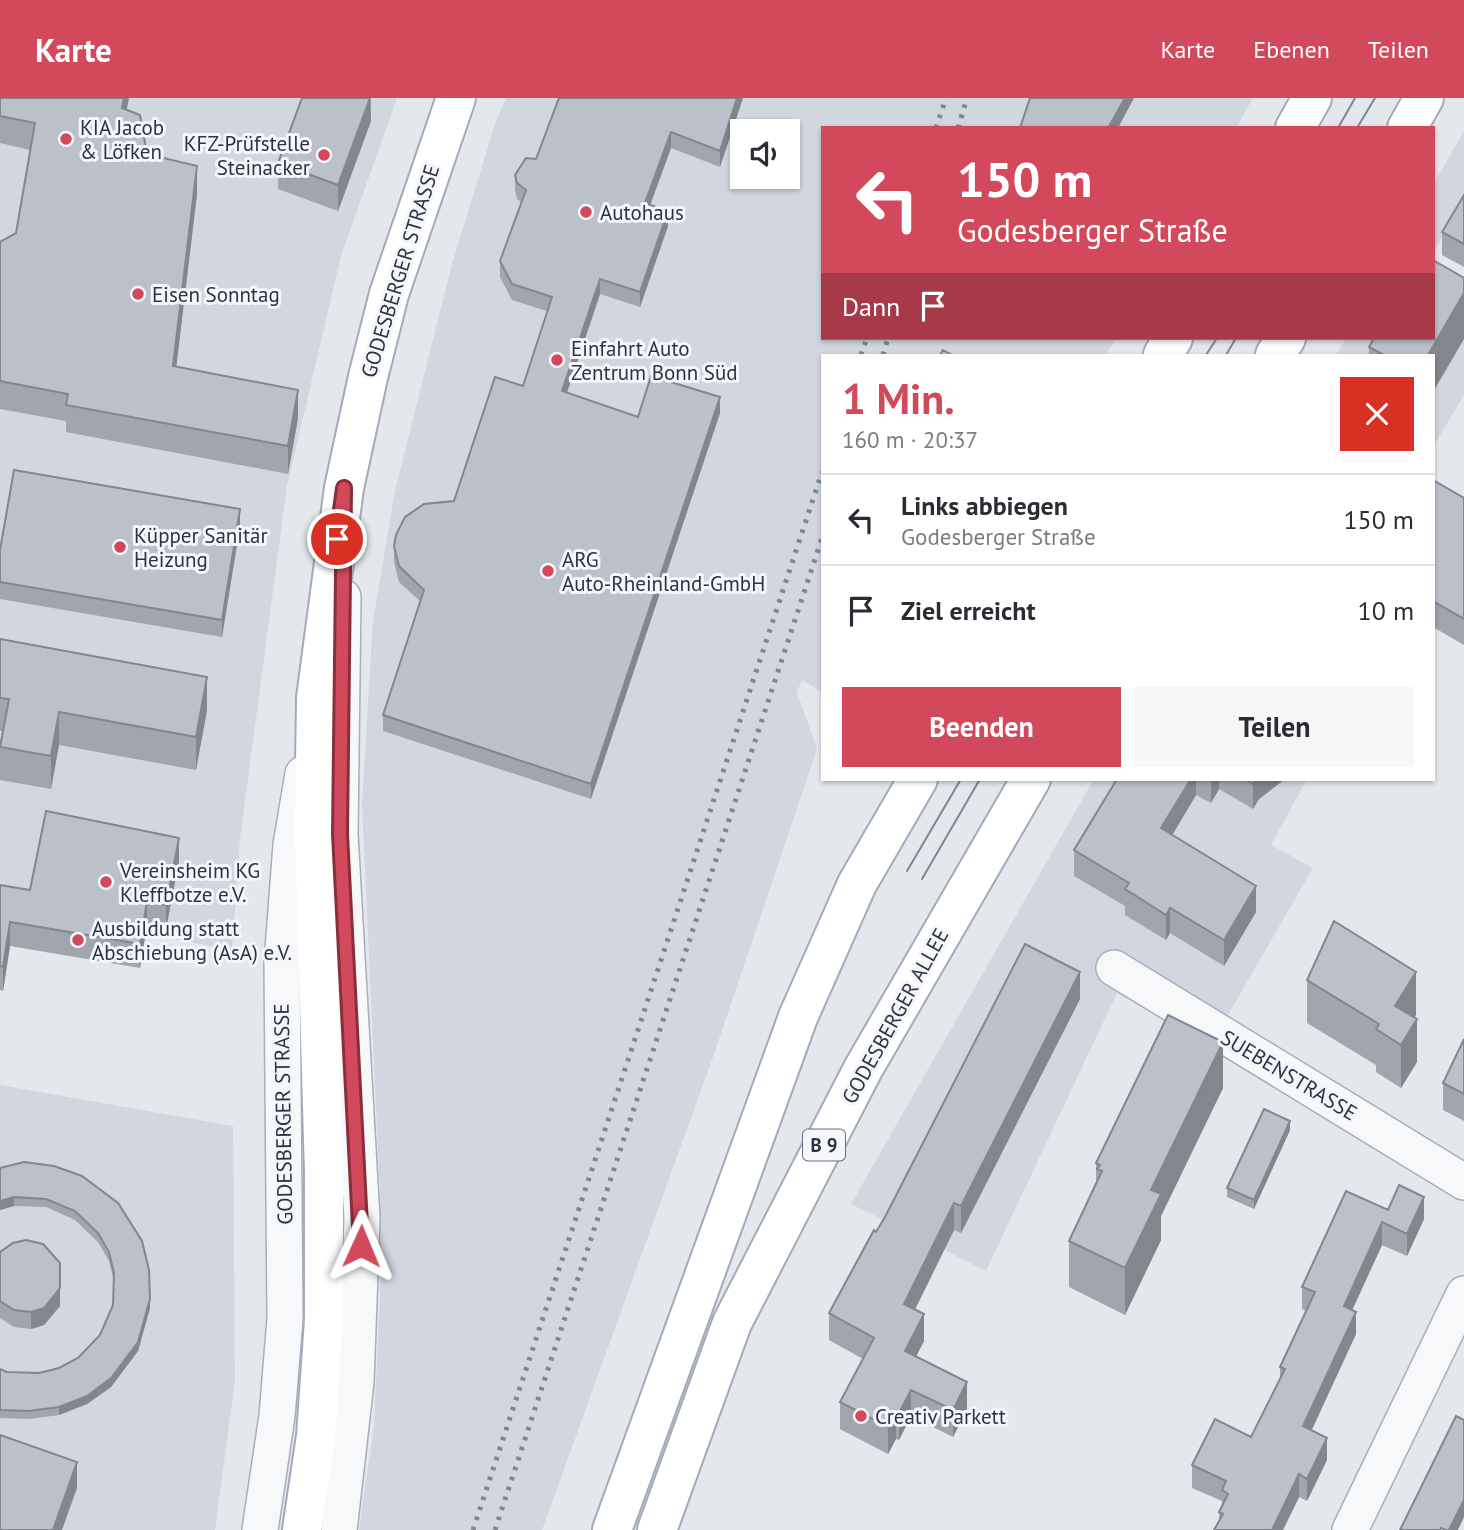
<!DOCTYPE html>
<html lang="de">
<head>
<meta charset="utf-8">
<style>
  body { margin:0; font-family:"PT Sans",sans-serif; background:#f7f7f7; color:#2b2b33; height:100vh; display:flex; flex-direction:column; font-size:26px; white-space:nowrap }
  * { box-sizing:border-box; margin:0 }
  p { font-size:23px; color:#7c7c81 }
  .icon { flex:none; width:38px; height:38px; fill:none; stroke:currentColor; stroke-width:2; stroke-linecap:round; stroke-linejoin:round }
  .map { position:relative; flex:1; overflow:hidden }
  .sheet { position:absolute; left:821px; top:256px; width:614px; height:427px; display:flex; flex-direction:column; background:#fff; border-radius:0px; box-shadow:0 2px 5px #0004 }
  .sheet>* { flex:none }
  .banner { position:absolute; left:821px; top:28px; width:614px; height:214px; border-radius:0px; box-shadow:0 2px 5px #0004; background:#d1495b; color:#fff; overflow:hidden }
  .fabs { position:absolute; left:730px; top:21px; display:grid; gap:14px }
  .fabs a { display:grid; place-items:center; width:70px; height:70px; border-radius:0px; background:#fff; box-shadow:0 2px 5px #0004; font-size:35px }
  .pin { position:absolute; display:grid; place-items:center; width:60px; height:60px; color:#fff; margin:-30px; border:4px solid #fff; border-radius:50%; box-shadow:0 2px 7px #0007 }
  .me { position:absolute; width:77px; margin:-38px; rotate:1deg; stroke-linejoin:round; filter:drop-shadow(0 0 5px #0008) }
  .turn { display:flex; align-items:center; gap:24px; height:147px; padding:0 21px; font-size:32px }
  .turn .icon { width:91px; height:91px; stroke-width:2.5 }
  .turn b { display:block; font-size:49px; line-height:60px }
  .then { display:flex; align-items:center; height:66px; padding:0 21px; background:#0003; gap:14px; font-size:26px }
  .round { display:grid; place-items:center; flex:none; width:74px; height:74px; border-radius:0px; background:#f7f7f7 }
  .headline { display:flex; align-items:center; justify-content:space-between; height:119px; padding:0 21px }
  h1 { font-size:42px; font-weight:700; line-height:52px; color:#d1495b }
  .cta { display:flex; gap:14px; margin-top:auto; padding:14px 21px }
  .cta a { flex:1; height:80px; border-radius:0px; background:#d1495b; color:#fff; font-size:28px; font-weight:700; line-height:80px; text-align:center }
  .cta a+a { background:#f7f7f7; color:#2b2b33 }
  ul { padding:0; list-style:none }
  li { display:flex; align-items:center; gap:21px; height:91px; padding:0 21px; border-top:2px solid #e1e1e2 }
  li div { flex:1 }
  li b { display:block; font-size:26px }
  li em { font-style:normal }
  header { display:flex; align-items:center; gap:42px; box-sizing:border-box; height:98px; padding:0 35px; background:#d1495b; color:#fff }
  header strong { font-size:33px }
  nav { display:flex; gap:38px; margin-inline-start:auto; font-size:24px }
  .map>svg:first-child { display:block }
  .built { fill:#d2d6de; fill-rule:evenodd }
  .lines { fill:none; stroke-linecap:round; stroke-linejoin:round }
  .minor-casing { stroke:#a9aeb7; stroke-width:38 }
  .major-casing { stroke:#a3abb8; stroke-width:42 }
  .minor { stroke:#f7f8fa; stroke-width:35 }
  .major { stroke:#fff; stroke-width:38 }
  .tram { stroke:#7d8696; stroke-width:2 }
  .rail { stroke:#7d8696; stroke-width:5; stroke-dasharray:3.5 7; stroke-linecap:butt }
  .wall { fill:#a1a5ae }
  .shaded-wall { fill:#83868d }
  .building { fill:#bbc0ca; stroke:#83868d; stroke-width:2 }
  .route-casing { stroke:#882f3b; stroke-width:18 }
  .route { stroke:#d1495b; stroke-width:12 }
  .poi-dot { fill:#d1495b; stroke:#f4f6f9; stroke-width:2.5 }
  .labels { text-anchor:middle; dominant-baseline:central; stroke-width:6; stroke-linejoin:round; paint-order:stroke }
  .shield { fill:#f4f6f9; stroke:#676e7b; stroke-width:2 }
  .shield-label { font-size:19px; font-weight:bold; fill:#2b3445 }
  .poi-label { font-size:21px; fill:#2b3445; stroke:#f4f6f9; text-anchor:start }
  .street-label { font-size:21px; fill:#2b3445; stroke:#f4f6f9 }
</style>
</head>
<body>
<header>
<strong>Karte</strong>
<nav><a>Karte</a><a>Ebenen</a><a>Teilen</a></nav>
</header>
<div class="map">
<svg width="1464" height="1432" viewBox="0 0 1464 1432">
  <rect width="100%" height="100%" fill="#e4e7ec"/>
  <path class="built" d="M0 0H397L341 158 287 388 240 741 232 852 0 808Z
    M506 0H1253L1236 30H822V240H1116L1106 257H822V519L819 530 822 525V594L802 582 797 594 817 651 713 959 542 1432H359L374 1328 380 1198V1095L362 706 373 523 395 393 452 166 495 26ZM742 33H788V79H742Z
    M1464 33V102L1433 155V87Z
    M1464 216V297L1433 349V257H1336L1346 240H1433Z
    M1094 681H1307L1271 747 1313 770 1211 946 1117 895 986 1173 851 1106Z
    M0 987 233 1028 235 1282 215 1432H0Z"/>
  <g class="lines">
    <g class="minor-casing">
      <path id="minor" d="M1114 870 1464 1084
        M260 1432 277 1318 285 1221 282 864 291 747 303 676
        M339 1432 356 1284 362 1121 340 736 343 499
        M1350 1432 1464 1196"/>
    </g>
    <g class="major-casing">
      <path id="major" d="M1295 30 1312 0
        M1407 30 1424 0
        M1163 257 1173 240
        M1275 257 1286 240
        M302 1432 316 1338 324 1222V1075L314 735 316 600 344 390 368 279 389 196 456 0
        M612 1432 798 919 857 786 918 681
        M657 1432 732 1225 863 971 1031 681"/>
    </g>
    <use href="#minor" class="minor"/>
    <use href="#major" class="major"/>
    <path class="tram" d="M1338 30 1355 0
      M1357 30 1375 0
      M1206 257 1217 240
      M1226 257 1236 240
      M907 773 961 681
      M922 781 980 681"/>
    <path class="rail" d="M936 30 946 0
      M958 30 967 0
      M861 257 867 240
      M883 257 888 240
      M473 1432 822 374
      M495 1432 822 440"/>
  </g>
  <path class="wall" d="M0 0 127 12 147 56 197 96 176 269 298 320 288 376 66 334V323L0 311V144L16 135 30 52 0 45Z
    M371 0V23L338 113 278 91V65Z
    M559 0H743L720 69 671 50 650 107 668 128 640 209 600 196 567 295 638 319 720 315 591 701 383 633V617L421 504 399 484 394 464V448L454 403 523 288 547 213 512 202 500 179V163L521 104 517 101 515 92V77L536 61Z
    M1464 97V169L1442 157V134Z
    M1433 240V257H1369V249Z
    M1433 382 1464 400V547L1433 529Z
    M240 428 222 539 0 501V452Z
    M0 541 207 612 196 672 59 647 51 691 0 682V649L3 633H0Z
    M1117 681H1285L1259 701 1253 711 1219 691 1211 705 1196 697 1172 737 1256 814 1224 868 1170 835 1166 842 1125 817V808L1074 778V752Z
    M179 763 166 831 147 827 140 870 10 848 3 893 0 892V787L30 792Z
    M1307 882 1416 917 1414 920 1417 964 1401 990 1376 974V967L1307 925Z
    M1080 901 961 1135 954 1132 915 1212 924 1243 916 1258 967 1311 953 1339 911 1318 899 1342 896 1341 888 1356 840 1331V1304L863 1261 829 1242V1215L885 1119Z
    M1464 941V1023L1443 1012V985Z
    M1223 990 1161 1118V1142L1125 1217 1069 1189V1143L1096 1086V1065Z
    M1290 1032 1254 1111 1227 1099V1090Z
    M54 1068 150 1210 138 1253 111 1289 87 1306 59 1317 29 1321 0 1320V1271L7 1274 39 1275 59 1270 78 1260 100 1237 113 1207 114 1183 109 1163 98 1144 75 1122 46 1109 14 1108 0 1112V1070Z
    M1388 1112 1424 1121 1407 1158 1382 1147 1352 1212 1356 1236 1312 1332 1327 1362 1307 1403 1299 1399 1283 1432H1214L1219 1422V1414L1222 1409V1403L1192 1390V1367L1251 1339 1280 1281V1269L1306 1213 1302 1211V1189Z
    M0 1154 60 1208 44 1227 31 1231 14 1229 0 1220Z"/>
  <path class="shaded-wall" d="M124 0H129L122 38V10Z
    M370 0 371 23 338 113V87Z
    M737 0H743L720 69V53Z
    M1125 0H1134L1118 30H1108Z
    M671 34V50L645 121V105Z
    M197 68V96L173 296V268Z
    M668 113V128L640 209V194Z
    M600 181V196L562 309V293Z
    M1464 195V241L1433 294V257H1428Z
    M298 292V320L288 376V348Z
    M720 299V315L591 701V686Z
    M240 411V428L222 539V522Z
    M207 579V612L196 672V639Z
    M59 614V647L51 691V658Z
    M1191 681H1196V697L1161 756V730Z
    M1211 681H1219V691L1211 705Z
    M1256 681H1285L1259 701 1253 711V686Z
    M179 740V763L166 831V807Z
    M1256 788V814L1224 868V842Z
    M147 803V827L140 870V846Z
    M1170 810V835L1166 842V817Z
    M10 824V848L3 893V869Z
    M1080 874V901L961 1135V1108Z
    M1416 874V917L1398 945 1395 908Z
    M1417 921V964L1401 990V947Z
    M1223 944V990L1161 1118V1142L1125 1217V1170L1151 1092Z
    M1290 1023V1032L1254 1111V1102Z
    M14 1099V1108L0 1112V1103Z
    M1424 1099V1121L1407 1158V1136Z
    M954 1105V1132L904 1233V1206Z
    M1382 1124V1147L1344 1230V1208Z
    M60 1190V1208L44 1227 31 1231V1214Z
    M150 1201V1210L138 1253 111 1289 87 1306 59 1317V1309Z
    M1356 1214V1236L1303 1350V1328Z
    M924 1216V1243L905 1280V1253Z
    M967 1284V1311L953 1339V1312Z
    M911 1292V1318L899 1342V1315Z
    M896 1314V1341L888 1356V1329Z
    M1327 1340V1362L1307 1403V1381Z
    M77 1364V1390L62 1432H53Z
    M1299 1376V1399L1283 1432H1272Z
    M1464 1402V1419L1458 1432H1449Z"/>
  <path class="building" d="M0 0H124L122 10 140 17 147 56 197 68 173 268 298 292 288 348 66 307 68 296 0 283V144L16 135 35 25 0 18Z
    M302 0H370L338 87 278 65Z
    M559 0H737L720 53 671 34 645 105 668 113 640 194 600 181 562 293 638 319 651 278 720 299 591 686 383 617 424 492 399 468 394 448 396 437 405 419 424 406 454 403 495 279 523 288 552 199 512 186 500 163 526 92 517 85 515 77 526 60 536 61Z
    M1030 0H1125L1108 30H1020Z
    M1464 97V146L1442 134Z
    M1433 162 1464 180V195L1428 257H1384L1369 249 1374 240H1433Z
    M943 252 952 257H940Z
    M14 372 240 411 222 522 0 484V452Z
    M1433 382 1464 400V521L1433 503Z
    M0 541 207 579 196 639 59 614 51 658 0 649 9 601 0 600Z
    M1117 681H1191L1161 730 1256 788 1224 842 1170 810 1166 817 1125 791 1129 785 1074 752Z
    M1245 681H1256L1253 686Z
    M46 713 179 740 166 807 147 803 140 846 10 824 3 869 0 868V787L30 792Z
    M1334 823 1416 874 1395 908 1417 921 1401 947 1376 931 1379 926 1307 882Z
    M1025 846 1080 874 961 1108 954 1105 904 1206 924 1216 905 1253 967 1284 953 1312 911 1292 899 1315 896 1314 888 1329 840 1304 874 1240 829 1215 874 1132 876 1134 885 1119Z
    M1168 917 1223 944 1151 1092 1161 1096 1125 1170 1069 1143 1102 1073 1097 1071 1100 1067 1096 1065Z
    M1464 941V996L1443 985Z
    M1264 1011 1290 1023 1254 1102 1227 1090Z
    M24 1064 54 1068 82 1078 118 1105 142 1143 149 1172 150 1201 138 1244 111 1280 87 1298 59 1309 29 1313 0 1312V1271L7 1274 39 1275 59 1270 78 1260 100 1237 113 1207 114 1175 109 1154 98 1135 75 1113 46 1101 14 1099 0 1103V1070Z
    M1399 1087 1424 1099 1407 1136 1382 1124 1344 1208 1356 1214 1303 1328 1327 1340 1307 1381 1299 1376 1272 1432H1214L1223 1416 1219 1414 1228 1396 1222 1392 1226 1383 1192 1367 1215 1321 1251 1339 1285 1271 1280 1269 1315 1194 1302 1189 1346 1093 1388 1112Z
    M26 1142 43 1146 60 1165V1190L44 1210 31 1214 14 1212 0 1203V1154L13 1145Z
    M1456 1318 1464 1322V1402L1449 1432H1446L1441 1430 1440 1432H1400Z
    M0 1337 77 1364 53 1432H0Z"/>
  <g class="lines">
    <g class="route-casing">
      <path id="route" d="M337 441 344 390 340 736 361 1148"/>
    </g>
    <use href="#route" class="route"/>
  </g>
  <g class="poi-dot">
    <circle cx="66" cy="41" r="7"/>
    <circle cx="324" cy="57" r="7"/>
    <circle cx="586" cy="114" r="7"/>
    <circle cx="138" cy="196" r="7"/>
    <circle cx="557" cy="262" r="7"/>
    <circle cx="120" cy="449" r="7"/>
    <circle cx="548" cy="473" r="7"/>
    <circle cx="106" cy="784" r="7"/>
    <circle cx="78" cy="842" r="7"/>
    <circle cx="861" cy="1318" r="7"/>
  </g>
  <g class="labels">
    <rect class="shield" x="803" y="1031.5" width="42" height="31" rx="5"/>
    <g class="shield-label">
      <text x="824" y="1047">B 9</text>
    </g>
    <g class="poi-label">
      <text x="80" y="29">KIA Jacob<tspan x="80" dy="24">&amp; Löfken</tspan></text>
      <text x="310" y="45" text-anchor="end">KFZ-Prüfstelle<tspan x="310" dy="24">Steinacker</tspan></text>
      <text x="600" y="114">Autohaus</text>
      <text x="152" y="196">Eisen Sonntag</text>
      <text x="571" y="250">Einfahrt Auto<tspan x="571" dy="24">Zentrum Bonn Süd</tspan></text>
      <text x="134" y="437">Küpper Sanitär<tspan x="134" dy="24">Heizung</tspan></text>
      <text x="562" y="461">ARG<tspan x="562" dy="24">Auto-Rheinland-GmbH</tspan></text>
      <text x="120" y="772">Vereinsheim KG<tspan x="120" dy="24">Kleffbotze e.V.</tspan></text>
      <text x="92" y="830">Ausbildung statt<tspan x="92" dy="24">Abschiebung (AsA) e.V.</tspan></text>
      <text x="875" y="1318">Creativ Parkett</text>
    </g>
    <g class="street-label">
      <text transform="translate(400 173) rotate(-73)">GODESBERGER STRASSE</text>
      <text transform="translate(895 918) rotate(-61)">GODESBERGER ALLEE</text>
      <text transform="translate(1289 977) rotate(31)">SUEBENSTRASSE</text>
      <text transform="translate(283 1016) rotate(-91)">GODESBERGER STRASSE</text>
    </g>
  </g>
</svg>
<div class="fabs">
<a><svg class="icon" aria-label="sound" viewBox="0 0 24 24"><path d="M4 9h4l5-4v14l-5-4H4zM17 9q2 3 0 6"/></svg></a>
</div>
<div class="pin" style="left:337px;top:441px;background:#d93025"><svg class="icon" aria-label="arrive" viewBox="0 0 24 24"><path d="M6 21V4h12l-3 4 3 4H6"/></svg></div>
<svg class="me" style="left:361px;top:1148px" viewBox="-20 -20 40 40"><path d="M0-17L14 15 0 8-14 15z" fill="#d1495b" stroke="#fff" stroke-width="4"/></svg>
<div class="banner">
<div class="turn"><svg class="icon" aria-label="left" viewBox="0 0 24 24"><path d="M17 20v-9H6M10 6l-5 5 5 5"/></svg><div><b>150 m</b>Godesberger Straße</div></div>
<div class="then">Dann<svg class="icon" aria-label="arrive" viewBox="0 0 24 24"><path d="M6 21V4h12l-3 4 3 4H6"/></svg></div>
</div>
<section class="sheet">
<div class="headline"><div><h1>1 Min.</h1><p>160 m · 20:37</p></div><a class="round" style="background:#d93025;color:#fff"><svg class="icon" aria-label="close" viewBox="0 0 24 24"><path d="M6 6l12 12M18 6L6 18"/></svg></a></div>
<ul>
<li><svg class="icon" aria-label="left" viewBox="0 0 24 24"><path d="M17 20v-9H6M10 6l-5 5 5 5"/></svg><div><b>Links abbiegen</b><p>Godesberger Straße</p></div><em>150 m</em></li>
<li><svg class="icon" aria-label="arrive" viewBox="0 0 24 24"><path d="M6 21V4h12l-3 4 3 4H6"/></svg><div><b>Ziel erreicht</b></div><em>10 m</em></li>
</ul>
<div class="cta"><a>Beenden</a><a>Teilen</a></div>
</section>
</div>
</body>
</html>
